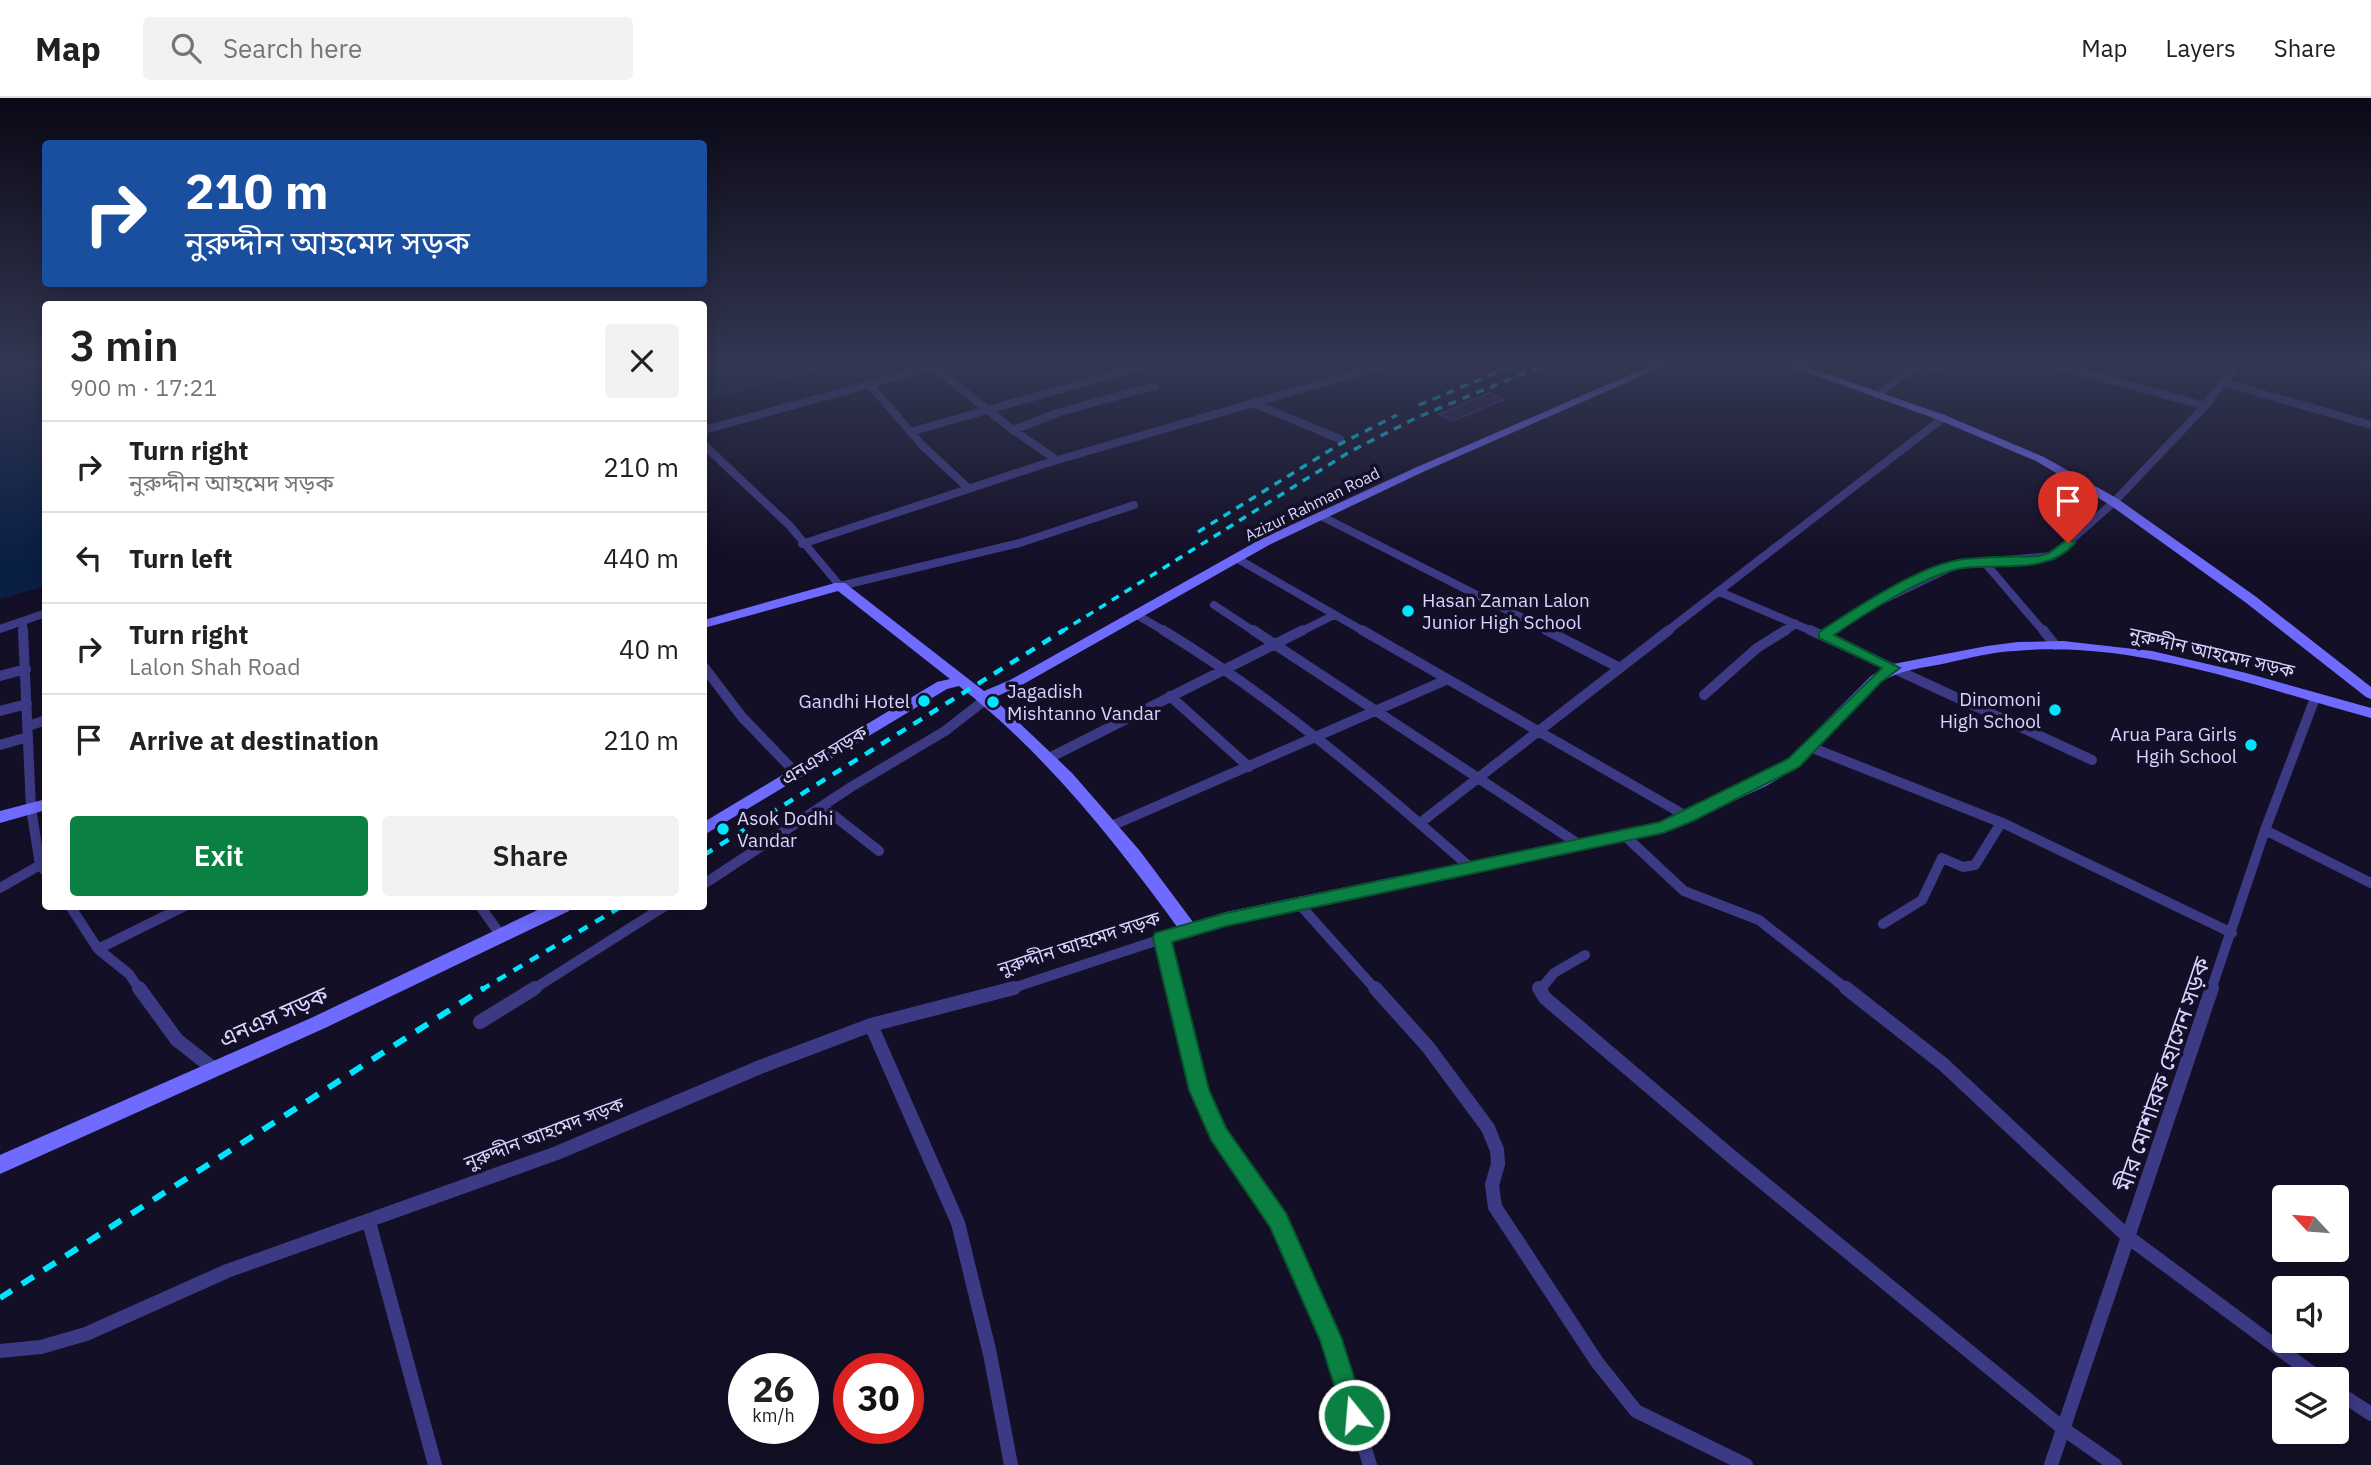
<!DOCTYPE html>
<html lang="en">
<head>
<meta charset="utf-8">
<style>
  body { margin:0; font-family:"IBM Plex Sans","Noto Sans Bengali",sans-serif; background:#f2f2f2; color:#202124; height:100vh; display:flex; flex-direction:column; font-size:26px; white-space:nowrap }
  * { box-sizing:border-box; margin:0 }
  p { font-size:23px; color:#757577 }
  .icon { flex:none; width:38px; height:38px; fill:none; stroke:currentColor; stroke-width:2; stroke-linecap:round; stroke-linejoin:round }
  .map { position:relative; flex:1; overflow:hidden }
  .side { position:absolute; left:42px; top:203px; width:665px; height:609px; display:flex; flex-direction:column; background:#fff; border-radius:7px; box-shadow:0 4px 18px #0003 }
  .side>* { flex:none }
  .banner { position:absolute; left:42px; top:42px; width:665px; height:147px; border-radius:7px; box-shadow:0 4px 18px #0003; background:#1a4fa0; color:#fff; overflow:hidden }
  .needle { width:46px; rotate:296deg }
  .tools { position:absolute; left:2272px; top:1087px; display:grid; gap:14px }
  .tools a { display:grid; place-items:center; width:77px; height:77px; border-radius:7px; background:#fff; box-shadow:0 4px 18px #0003; font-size:35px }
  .speed { position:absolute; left:728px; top:1255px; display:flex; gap:14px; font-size:35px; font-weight:700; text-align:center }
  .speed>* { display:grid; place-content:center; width:91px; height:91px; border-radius:50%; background:#fff; box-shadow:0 4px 18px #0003; line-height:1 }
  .speed small { font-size:18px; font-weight:400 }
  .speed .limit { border:10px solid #d22; background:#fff; color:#111 }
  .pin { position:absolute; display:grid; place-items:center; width:60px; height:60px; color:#fff; margin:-72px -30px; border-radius:50% 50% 50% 0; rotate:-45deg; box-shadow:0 0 7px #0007 }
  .pin .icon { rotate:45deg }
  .me { position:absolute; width:77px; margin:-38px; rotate:343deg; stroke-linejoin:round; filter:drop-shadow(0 0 5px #0008) }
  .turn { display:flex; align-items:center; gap:24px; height:147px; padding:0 28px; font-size:32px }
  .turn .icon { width:91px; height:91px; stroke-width:2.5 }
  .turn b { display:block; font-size:49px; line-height:60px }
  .round { display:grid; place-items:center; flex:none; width:74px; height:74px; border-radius:7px; background:#f2f2f2 }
  .headline { display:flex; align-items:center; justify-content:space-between; height:119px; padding:0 28px }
  h1 { font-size:42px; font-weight:600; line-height:52px }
  .cta { display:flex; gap:14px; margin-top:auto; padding:14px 28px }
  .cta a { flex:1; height:80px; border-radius:7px; background:#0b8043; color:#fff; font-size:28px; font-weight:600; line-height:80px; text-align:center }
  .cta a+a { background:#f2f2f2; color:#202124 }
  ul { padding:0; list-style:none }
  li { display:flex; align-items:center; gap:21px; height:91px; padding:0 28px; border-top:2px solid #e0e0e0 }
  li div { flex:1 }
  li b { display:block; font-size:26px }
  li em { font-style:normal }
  header { display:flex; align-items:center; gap:42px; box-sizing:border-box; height:98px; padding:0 35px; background:#fff; border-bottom:2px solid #e0e0e0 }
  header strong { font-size:33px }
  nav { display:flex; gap:38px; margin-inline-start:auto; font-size:24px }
  .search { width:490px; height:63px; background:#f2f2f2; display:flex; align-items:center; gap:18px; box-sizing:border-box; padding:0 24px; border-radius:7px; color:#757577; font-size:26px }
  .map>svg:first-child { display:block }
  .water { fill:#0a1f44 }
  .building { fill:#241b47; stroke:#3b2d73; stroke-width:2 }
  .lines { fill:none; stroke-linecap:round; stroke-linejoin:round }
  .street-far2 { stroke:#3d3a85; stroke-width:8 }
  .street-far1 { stroke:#3d3a85; stroke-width:10 }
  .street { stroke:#3d3a85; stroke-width:14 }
  .secondary { fill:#6f6bff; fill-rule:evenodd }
  .rail-far2 { stroke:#00e5ff; stroke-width:3.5; stroke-dasharray:8 7; stroke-linecap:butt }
  .rail-far1 { stroke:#00e5ff; stroke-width:4.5; stroke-dasharray:10 9; stroke-linecap:butt }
  .rail { stroke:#00e5ff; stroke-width:6; stroke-dasharray:14 12; stroke-linecap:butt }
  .route { fill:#0b8043; stroke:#07532c; stroke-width:2 }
  .poi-dot { fill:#00e5ff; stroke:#130f26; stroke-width:2.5 }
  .labels { text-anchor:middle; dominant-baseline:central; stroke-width:7; stroke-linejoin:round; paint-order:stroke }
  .far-street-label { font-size:16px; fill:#d9d4ff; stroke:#130f26 }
  .poi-label { font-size:19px; fill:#d9d4ff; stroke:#130f26; text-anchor:start }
  .street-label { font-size:19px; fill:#d9d4ff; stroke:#130f26 }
  .near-street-label { font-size:23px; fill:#d9d4ff; stroke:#130f26 }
</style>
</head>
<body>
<header>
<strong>Map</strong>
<div class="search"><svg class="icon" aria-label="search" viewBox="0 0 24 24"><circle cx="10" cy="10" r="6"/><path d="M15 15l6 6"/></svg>Search here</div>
<nav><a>Map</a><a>Layers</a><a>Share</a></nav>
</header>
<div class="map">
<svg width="2371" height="1367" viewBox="0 0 2371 1367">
  <rect width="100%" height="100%" fill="#130f26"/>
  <path class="water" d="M0 265H45L46 488 0 501Z
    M704 265H843L704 304Z"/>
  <path class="building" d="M1489 295 1503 302 1453 323 1439 316Z"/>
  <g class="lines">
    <path class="street-far2" d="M1922 265 1955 274
      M2050 265 2205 308
      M2362 265 2371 267
      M934 269 1013 332 1057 362
      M2222 284 2371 327
      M870 287 922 347 969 391
      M1877 297 1919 265
      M1253 305 1340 341
      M704 332 946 265
      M1013 332 1060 314 1154 288
      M910 334 1153 265
      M704 347 790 428 840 488 1020 445 1134 407
      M1321 418 1550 534
      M802 446 1047 365 1391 265
      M1236 460 1365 534
      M1985 465 2044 534
      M1720 494 1814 534
      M1214 507 1255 534
      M1137 517 1166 534
      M23 524V534
      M0 531 46 515
      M1300 534 1334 517
      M1666 534 1943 320
      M1783 534 1796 526
      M1828 534 1858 514 1958 466 2053 458 2114 404 2205 308 2238 265"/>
    <path class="street-far1" d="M23 532 31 710 40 767 46 774
      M1163 532C1273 599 1374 685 1471 770
      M1253 532 1580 747
      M1362 532 1688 719
      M1546 532 1620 570
      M1810 532 2092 662
      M2043 532 2055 547
      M1824 537 1831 532
      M704 569 742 619 795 674
      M0 578 26 571
      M1704 597 1757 550 1786 532
      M1170 598 1249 669
      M0 613 27 606
      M28 628 46 622
      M0 647 28 639
      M1810 649 2005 726 2232 835
      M1047 661 1303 532
      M823 709 879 753
      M1420 725 1669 532
      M1109 729 1446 582
      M2265 732 2371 785
      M1624 737 1684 793 1759 822 1848 892
      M704 786 851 689 945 633 985 602
      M0 790 40 767
      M1300 807 1376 892
      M70 808 98 851 129 876 140 892
      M480 808 502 839
      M1883 826 1922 802 1942 760 1963 769 1975 767 2001 725
      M1162 840 1175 892
      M98 851 185 808
      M532 892 665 808
      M1007 892 1189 832
      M1540 892 1554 875 1585 857
      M2211 892 2265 732 2315 600"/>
    <path class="street" d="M139 890 177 942 214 971
      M1174 890C1186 938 1193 993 1219 1036 1237 1067 1262 1093 1279 1124 1320 1201 1344 1284 1370 1367
      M1375 890 1428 949 1488 1030 1497 1052 1498 1066 1492 1087 1495 1109 1597 1264 1636 1313 1746 1367
      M1539 890 1545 900 1732 1059 2065 1332 2115 1367
      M1846 890 1943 966 2128 1139 2320 1281
      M480 924 535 890
      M871 927 958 1125 990 1256 1011 1367
      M369 1124 435 1367
      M0 1253 41 1249 86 1236 227 1173 557 1055 760 969 871 927 1014 890
      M2336 1293 2371 1316
      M2051 1367 2212 890"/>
    <path class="secondary" d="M1657 265H1671L1425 373 1269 447 1020 588 993 600 1072 675 1140 753 1193 824 1226 814 1659 724 1754 680 1788 661 1871 578 1888 567 1987 548 2018 544 2063 543 2152 553 2246 575 2371 610V620C2255 589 2137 542 2015 553 1992 554 1969 560 1947 565 1924 570 1901 571 1881 584L1798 669 1766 688 1669 733 1226 828 1189 839 1183 837C1118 747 1047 657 959 588L947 591 704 737V724L937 584 950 581 838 493 704 530V522L835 485H845L984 593 1010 582 1261 441 1417 369Z
      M1781 265H1797L1947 318 2044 359 2118 401 2255 498 2371 589V601L2366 599 2245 504 2110 407 2036 363 1939 322Z
      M46 701V712L0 725V713Z
      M546 808H571L569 813 325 930 0 1076V1057L311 920Z"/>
    <path class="rail-far2" d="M2358 265 2371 268
      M1419 307 1519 265
      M1198 434 1340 346 1397 317
      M1061 534 1351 353 1418 319 1549 265"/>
    <path class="rail-far1" d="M704 757 1064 532
      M481 892 622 808"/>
    <path class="rail" d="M0 1200 484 890"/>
  </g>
  <linearGradient id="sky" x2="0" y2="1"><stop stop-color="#0a0815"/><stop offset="0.58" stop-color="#333752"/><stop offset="1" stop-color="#333752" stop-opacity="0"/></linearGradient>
  <rect width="2371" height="457" fill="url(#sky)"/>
  <path class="route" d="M2068 441 2075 445C2048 477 2000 465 1963 470 1928 475 1864 516 1834 537L1900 570 1881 584 1799 669 1693 723 1663 735 1226 828 1172 844 1209 992 1226 1030 1286 1115 1342 1241 1366 1317 1363 1325 1354 1329 1346 1325 1320 1242 1270 1129 1211 1042 1189 992 1153 840 1155 835 1226 815 1660 724 1788 661 1882 570 1819 540V534C1854 511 1917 469 1958 462 1984 458 2013 459 2039 458L2049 455Z"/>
  <g class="poi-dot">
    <circle cx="1408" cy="513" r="7"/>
    <circle cx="924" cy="603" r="7"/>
    <circle cx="993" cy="604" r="7"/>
    <circle cx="2055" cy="612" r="7"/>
    <circle cx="2251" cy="647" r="7"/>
    <circle cx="723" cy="731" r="7"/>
  </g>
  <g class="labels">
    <g class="far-street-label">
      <text transform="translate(1312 406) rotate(-26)">Azizur Rahman Road</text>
    </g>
    <g class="poi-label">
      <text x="1422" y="502">Hasan Zaman Lalon<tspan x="1422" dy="22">Junior High School</tspan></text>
      <text x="1007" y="593">Jagadish<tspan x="1007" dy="22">Mishtanno Vandar</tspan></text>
      <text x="2041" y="601" text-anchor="end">Dinomoni<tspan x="2041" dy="22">High School</tspan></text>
      <text x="910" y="603" text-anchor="end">Gandhi Hotel</text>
      <text x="2237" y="636" text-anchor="end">Arua Para Girls<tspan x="2237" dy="22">Hgih School</tspan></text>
      <text x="737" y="720">Asok Dodhi<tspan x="737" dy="22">Vandar</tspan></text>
    </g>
    <g class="street-label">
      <text transform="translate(2212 554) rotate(13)">নুরুদ্দীন আহমেদ সড়ক</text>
      <text transform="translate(824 657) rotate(-31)">এনএস সড়ক</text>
      <text transform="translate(1079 845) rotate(-18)">নুরুদ্দীন আহমেদ সড়ক</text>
      <text transform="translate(544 1035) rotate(-21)">নুরুদ্দীন আহমেদ সড়ক</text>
    </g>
    <g class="near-street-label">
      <text transform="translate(273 918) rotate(-24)">এনএস সড়ক</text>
      <text transform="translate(2162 976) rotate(-71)">মীর মোশারফ হোসেন সড়ক</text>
    </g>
  </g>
</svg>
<div class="tools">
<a><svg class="needle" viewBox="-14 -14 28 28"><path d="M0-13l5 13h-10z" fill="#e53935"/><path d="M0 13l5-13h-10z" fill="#757577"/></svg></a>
<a><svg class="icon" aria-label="sound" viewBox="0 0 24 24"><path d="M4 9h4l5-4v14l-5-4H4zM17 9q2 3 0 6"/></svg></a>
<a><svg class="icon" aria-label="layers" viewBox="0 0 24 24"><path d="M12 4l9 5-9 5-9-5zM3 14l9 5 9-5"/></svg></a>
</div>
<div class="speed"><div>26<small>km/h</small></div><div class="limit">30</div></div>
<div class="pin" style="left:2068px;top:445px;background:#d93025"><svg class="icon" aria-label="arrive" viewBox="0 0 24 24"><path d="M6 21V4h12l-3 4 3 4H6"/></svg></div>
<svg class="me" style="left:1354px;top:1317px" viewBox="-20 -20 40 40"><circle r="17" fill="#0b8043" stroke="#fff" stroke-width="3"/><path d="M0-11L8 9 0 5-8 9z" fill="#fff"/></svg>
<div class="banner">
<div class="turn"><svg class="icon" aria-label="right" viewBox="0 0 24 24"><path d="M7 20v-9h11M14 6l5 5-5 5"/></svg><div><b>210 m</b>নুরুদ্দীন আহমেদ সড়ক</div></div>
</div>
<section class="side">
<div class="headline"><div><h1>3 min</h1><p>900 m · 17:21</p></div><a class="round"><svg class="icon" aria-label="close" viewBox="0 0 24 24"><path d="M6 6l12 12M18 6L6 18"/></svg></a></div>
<ul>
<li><svg class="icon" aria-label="right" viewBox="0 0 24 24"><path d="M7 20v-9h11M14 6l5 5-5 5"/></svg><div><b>Turn right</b><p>নুরুদ্দীন আহমেদ সড়ক</p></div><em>210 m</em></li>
<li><svg class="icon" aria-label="left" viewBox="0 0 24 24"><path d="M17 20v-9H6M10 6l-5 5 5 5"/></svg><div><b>Turn left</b></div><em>440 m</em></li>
<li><svg class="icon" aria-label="right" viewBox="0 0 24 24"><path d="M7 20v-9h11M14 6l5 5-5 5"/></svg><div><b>Turn right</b><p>Lalon Shah Road</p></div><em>40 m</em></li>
<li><svg class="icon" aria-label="arrive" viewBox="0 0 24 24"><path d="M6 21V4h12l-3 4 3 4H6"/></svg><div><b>Arrive at destination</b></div><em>210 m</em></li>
</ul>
<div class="cta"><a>Exit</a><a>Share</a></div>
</section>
</div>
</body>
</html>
